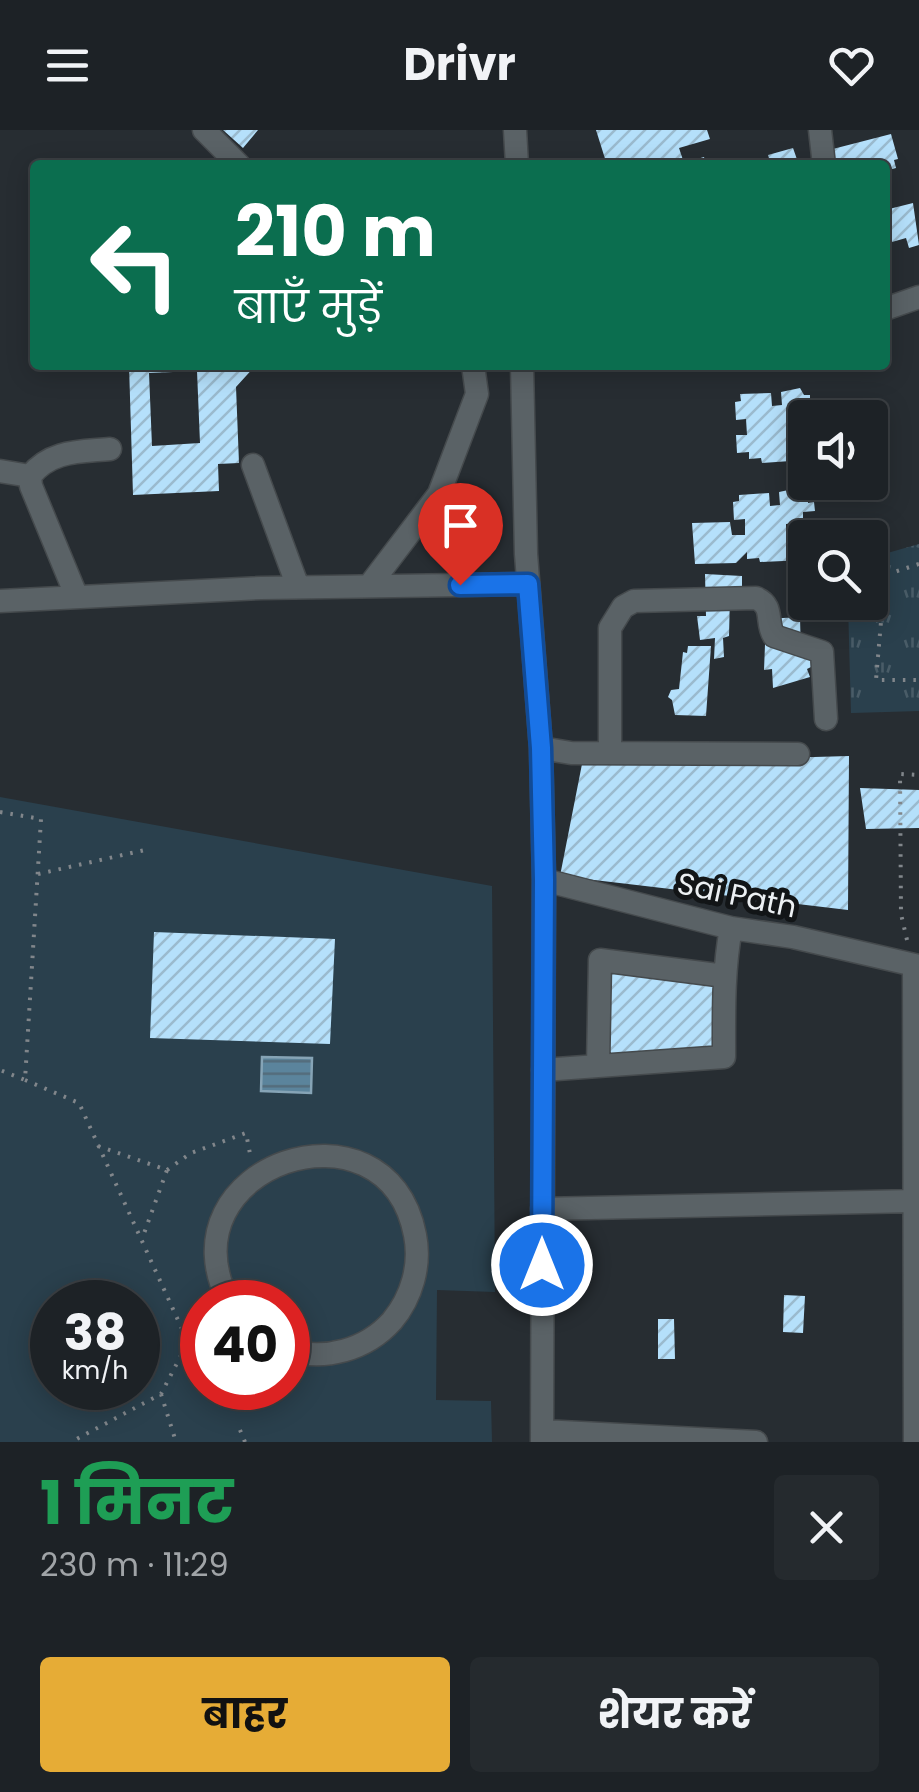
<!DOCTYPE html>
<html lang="hi">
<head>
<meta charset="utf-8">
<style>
  body { margin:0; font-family:Poppins,"Noto Sans Devanagari",sans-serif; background:#252a2e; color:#f1f3f6; height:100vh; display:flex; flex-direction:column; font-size:38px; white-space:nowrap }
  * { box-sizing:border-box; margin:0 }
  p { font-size:32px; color:#a0a4a7 }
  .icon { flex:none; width:55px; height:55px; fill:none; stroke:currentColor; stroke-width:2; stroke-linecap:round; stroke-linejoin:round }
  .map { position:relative; height:1312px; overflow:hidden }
  .panel { display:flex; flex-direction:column; background:#1d2226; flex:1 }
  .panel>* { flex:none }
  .banner { position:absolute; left:30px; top:30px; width:860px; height:210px; border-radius:10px; box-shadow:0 5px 25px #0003,0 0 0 2px #3b3f43; background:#0b6e4f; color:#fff; overflow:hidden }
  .tools { position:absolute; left:788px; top:270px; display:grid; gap:20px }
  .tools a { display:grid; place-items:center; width:100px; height:100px; border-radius:10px; background:#1d2226; box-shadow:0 5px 25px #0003,0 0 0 2px #3b3f43; font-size:50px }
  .speed { position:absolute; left:30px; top:1150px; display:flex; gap:20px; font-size:50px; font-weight:700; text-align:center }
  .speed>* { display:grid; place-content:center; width:130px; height:130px; border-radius:50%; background:#1d2226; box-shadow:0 5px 25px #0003,0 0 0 2px #3b3f43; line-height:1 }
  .speed small { font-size:25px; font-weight:400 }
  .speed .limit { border:15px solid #d22; background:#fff; color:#111 }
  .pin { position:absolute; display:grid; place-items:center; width:85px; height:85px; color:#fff; margin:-102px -42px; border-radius:50% 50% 50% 0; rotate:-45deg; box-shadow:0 0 10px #0007 }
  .pin .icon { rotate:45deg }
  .me { position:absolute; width:110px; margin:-55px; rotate:0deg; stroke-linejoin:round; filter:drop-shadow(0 0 8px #0008) }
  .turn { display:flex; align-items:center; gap:35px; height:210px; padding:0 40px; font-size:45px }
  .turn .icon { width:130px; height:130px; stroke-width:2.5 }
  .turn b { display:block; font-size:70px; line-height:85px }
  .round { display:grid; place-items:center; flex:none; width:105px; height:105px; border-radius:10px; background:#252a2e }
  .summary { display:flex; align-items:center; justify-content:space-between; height:170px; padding:0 40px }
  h1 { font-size:60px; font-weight:700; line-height:75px; color:#1e9e55 }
  .action { display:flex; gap:20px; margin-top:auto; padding:20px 40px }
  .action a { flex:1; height:115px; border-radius:10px; background:#e6ac36; color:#111; font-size:40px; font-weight:700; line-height:115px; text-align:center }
  .action a+a { background:#252a2e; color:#f1f3f6 }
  header { display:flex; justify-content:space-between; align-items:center; height:130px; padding:0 40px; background:#1d2226; font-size:45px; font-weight:700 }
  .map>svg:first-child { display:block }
  .grass { fill:url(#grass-tufts) }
  .garden { fill:#2a404d; fill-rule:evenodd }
  .water { fill:url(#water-rules); stroke:#86a4b6; stroke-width:2.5 }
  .building { fill:url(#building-hatch); fill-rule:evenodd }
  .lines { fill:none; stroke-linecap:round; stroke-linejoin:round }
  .minor-casing { stroke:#454a4d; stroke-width:25 }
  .path { stroke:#81868b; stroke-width:4; stroke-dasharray:2.5 8; stroke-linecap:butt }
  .minor { stroke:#5a6266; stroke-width:22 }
  .route-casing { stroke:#114b97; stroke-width:25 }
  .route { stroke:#1a73e8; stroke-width:18 }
  .labels { text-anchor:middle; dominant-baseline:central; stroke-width:10; stroke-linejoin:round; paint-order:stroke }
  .street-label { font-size:30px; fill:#ecf0f3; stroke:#121517 }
</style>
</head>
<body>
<header><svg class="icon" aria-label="menu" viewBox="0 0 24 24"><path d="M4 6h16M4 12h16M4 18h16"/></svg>Drivr<svg class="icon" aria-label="heart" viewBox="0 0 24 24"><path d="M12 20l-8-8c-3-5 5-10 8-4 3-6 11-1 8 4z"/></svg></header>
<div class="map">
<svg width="919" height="1312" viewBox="0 0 919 1312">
  <defs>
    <pattern id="grass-tufts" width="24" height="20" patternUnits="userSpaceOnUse" patternTransform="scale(2.5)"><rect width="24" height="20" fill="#2a404d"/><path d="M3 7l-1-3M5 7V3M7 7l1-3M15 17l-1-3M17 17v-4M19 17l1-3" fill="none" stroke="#495c67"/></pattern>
    <pattern id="water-rules" width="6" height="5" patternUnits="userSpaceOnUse" patternTransform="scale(2.5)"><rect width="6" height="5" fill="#5b849c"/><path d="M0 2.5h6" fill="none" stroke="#536c7b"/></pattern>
    <pattern id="building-hatch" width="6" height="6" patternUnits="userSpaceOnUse" patternTransform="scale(2.5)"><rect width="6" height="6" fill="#b5e0fb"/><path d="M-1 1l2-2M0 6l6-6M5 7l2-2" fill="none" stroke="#9abace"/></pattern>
  </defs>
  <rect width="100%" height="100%" fill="#272d32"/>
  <path class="grass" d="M919 414V581L851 583 848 473 870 472V428Z"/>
  <path class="garden" d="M0 667 492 756 495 1162 437 1160 436 1270 491 1271 492 1312H0ZM52 1172H138V1258H52ZM202 1172H288V1258H202Z"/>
  <path class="water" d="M262 927 312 928 311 963 261 961Z"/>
  <path class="building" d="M223 0H258L243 18Z
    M596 0H707L710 9 679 18 684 33 704 27 706 35H607Z
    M891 4 898 29 894 30 896 38 885 41V35H828L825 21Z
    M793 18 799 35H771L768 25Z
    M913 73 919 115 909 118 906 108 885 114V80Z
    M129 235H256L236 257 239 333 218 334 219 361 133 365ZM197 241 200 313 152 316 149 243Z
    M800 258 804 265H810V273L816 272V281L804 282 805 293 787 294 788 303 805 302V330L762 333 761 328 749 329V322L737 323 736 305H747L746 289 736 290 735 272 741 271 740 264 771 263 772 276 782 275 781 262Z
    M798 358 802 365H808V373L814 372 815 381 803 382V393L786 394V403L805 402V430L760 432 759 428 747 429V422L736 433 695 434 692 393 730 392 732 405H745V389L734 390 733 372 739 371V365L769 363 770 376 780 375 779 362Z
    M705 444 742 446V461L730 465 729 506 723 508 724 527 714 529 715 508 700 510 697 486H706Z
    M800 487 801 526 811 528V537L807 539 810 547 773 558 772 539 764 540 766 489Z
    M688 516H711L706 586 675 585 672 570 668 567 671 560 679 559 683 522 687 523Z
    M849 626 848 780 560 746 582 634Z
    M860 658 919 660V698L866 699Z
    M154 802 335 809 330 914 150 908Z
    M610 843 714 855 716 921 604 925Z
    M784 1165 805 1166 803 1203 783 1202Z
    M658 1189H674L675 1229H658Z"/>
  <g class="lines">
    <g class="minor-casing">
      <path id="minor" d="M204 0 239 35
        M515 0 517 35
        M820 0 824 35
        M885 179 919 167
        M522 235 526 424 541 618 544 750 542 1312
        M253 335 298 457
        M0 341 30 346
        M369 456 439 364 477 264 473 235
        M76 465 31 356 30 346C51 320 79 322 110 319
        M0 471 261 458 528 454
        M541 618 571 623 798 624
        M610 623V498L623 477 634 471 756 468C775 476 765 492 774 506L822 522 826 589
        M544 750 731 798 793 807 919 836
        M914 835 915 1312
        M725 846 600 830 598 936 724 927C724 884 723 841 731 798
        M543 940 598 936
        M542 1079 915 1071
        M229 1172C159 1035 387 959 415 1105 421 1135 412 1167 392 1191 366 1220 325 1231 288 1220
        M542 1301 756 1312"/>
    </g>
    <path class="path" d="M919 434 885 445 876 550H919
      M0 682 41 689 25 950 0 940
      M38 744 145 720
      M907 810 901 784 900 644 919 645
      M25 950 79 973 188 1212 161 1264 71 1312
      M98 1016 167 1040 142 1109
      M167 1040 191 1023 246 1003 251 1029
      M161 1264 176 1312
      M240 1300 245 1312"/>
    <use href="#minor" class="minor"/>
  </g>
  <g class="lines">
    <g class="route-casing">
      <path id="route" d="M460 455 528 454 541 618 544 750 542 1135"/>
    </g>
    <use href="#route" class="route"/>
  </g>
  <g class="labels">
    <g class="street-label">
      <text transform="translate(737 765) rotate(12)">Sai Path</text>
    </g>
  </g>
</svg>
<div class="tools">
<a><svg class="icon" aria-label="sound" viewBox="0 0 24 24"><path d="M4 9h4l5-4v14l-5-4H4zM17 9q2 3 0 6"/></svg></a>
<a><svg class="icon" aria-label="search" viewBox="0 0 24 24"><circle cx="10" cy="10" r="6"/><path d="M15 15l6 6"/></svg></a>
</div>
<div class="speed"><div>38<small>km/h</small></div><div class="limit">40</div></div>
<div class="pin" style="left:460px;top:455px;background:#d93025"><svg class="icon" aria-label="arrive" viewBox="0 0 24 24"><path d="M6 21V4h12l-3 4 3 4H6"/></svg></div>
<svg class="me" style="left:542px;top:1135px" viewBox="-20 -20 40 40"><circle r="17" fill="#1a73e8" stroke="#fff" stroke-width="3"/><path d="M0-11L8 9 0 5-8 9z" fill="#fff"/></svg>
<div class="banner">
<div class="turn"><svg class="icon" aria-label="left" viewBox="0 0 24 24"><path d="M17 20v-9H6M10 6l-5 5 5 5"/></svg><div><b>210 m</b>बाएँ मुड़ें</div></div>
</div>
</div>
<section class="panel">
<div class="summary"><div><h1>1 मिनट</h1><p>230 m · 11:29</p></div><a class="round"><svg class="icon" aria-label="close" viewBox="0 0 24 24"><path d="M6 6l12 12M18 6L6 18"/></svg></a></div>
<div class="action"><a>बाहर</a><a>शेयर करें</a></div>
</section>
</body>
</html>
